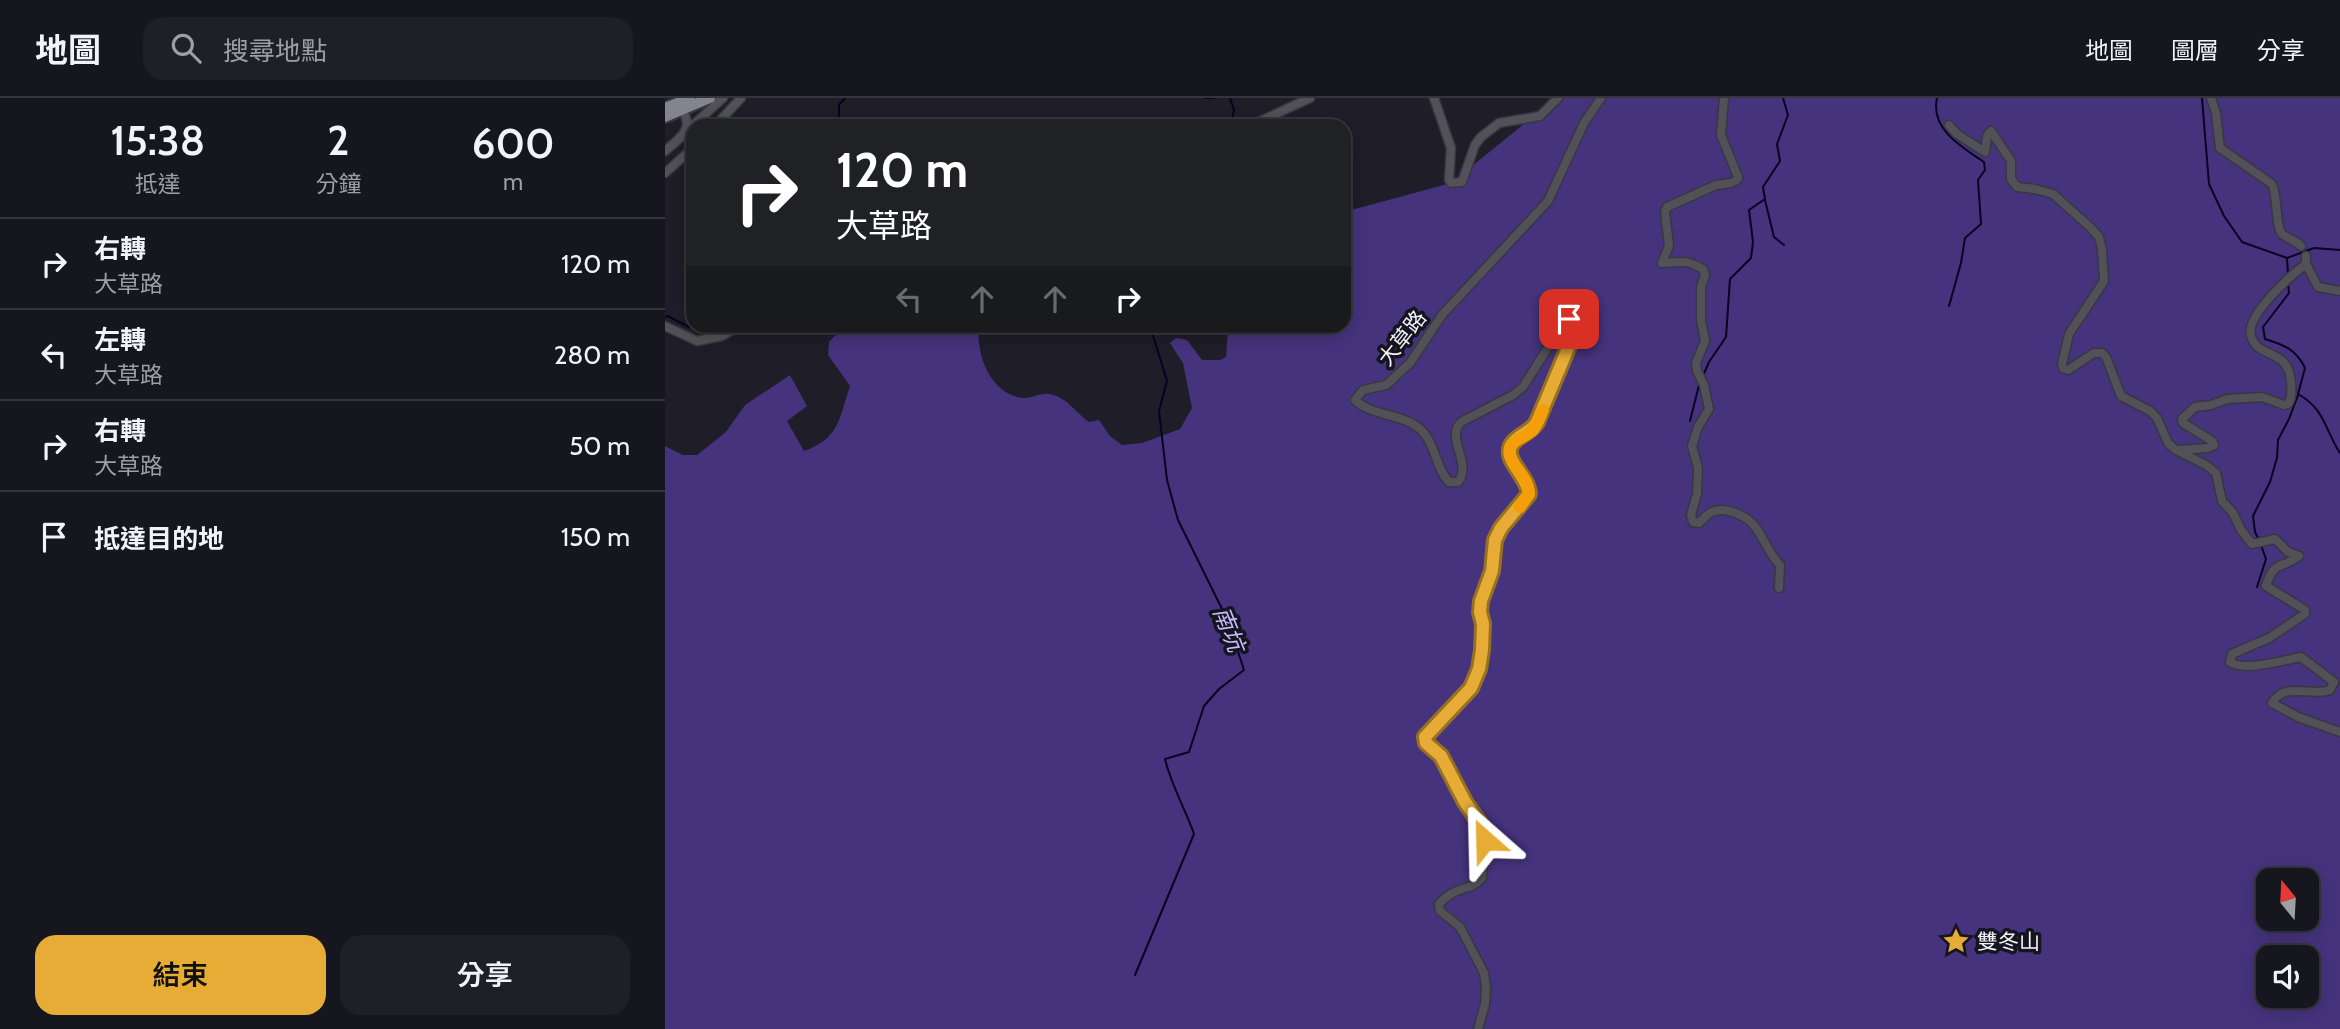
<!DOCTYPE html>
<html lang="zh-TW">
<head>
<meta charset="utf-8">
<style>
  body { margin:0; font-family:Cabin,"Noto Sans TC",sans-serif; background:#1f1f27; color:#f1f3f6; height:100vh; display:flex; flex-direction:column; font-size:26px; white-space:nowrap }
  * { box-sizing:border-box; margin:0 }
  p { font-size:23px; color:#9e9fa4 }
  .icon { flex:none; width:38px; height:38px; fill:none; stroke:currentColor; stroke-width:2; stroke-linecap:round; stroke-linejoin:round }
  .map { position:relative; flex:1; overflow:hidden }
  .drawer { display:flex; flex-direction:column; background:#16161e; width:665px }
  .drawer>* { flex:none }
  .hud { position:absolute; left:21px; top:21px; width:665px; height:214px; border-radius:21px; box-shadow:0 4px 18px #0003,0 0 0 2px #35353c; background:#202124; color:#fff; overflow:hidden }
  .needle { width:46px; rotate:342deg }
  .controls { position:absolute; left:1591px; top:770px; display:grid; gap:14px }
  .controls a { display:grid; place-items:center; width:63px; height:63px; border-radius:14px; background:#16161e; box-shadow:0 4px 18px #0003,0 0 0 2px #35353c; font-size:35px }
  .pin { position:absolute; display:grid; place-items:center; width:60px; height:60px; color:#fff; margin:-30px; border-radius:14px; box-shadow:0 4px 10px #0006 }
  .me { position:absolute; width:77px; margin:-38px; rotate:335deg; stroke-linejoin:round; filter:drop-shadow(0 0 5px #0008) }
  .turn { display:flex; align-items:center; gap:24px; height:147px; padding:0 35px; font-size:32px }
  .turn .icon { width:91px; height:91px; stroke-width:2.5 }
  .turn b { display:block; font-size:49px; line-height:60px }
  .lanes { display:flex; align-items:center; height:66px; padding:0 35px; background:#0003; justify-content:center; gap:35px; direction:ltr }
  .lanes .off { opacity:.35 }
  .eta { display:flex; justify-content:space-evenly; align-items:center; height:119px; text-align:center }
  .eta b { font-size:42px; font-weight:600; line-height:49px }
  .primary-button { display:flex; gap:14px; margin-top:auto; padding:14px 35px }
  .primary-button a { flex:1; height:80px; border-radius:21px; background:#e7ac36; color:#111; font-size:28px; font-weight:600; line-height:80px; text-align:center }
  .primary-button a+a { background:#1f1f27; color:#f1f3f6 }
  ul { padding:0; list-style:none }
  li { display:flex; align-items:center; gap:21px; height:91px; padding:0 35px; border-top:2px solid #35353c }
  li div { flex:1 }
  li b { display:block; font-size:26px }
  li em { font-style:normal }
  header { display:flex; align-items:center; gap:42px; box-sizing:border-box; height:98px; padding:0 35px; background:#16161e; border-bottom:2px solid #35353c }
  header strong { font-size:33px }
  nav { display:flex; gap:38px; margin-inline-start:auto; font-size:24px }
  .search { width:490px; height:63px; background:#1f1f27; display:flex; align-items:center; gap:18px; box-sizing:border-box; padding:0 24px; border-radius:21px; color:#9e9fa4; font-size:26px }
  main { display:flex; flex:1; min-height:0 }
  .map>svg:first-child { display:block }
  .forest { fill:#45337d; fill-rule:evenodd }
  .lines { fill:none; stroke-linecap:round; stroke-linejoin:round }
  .stream { stroke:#090022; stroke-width:2 }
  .minor-casing { stroke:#383741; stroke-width:11 }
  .major-casing { stroke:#383741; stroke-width:14 }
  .minor { stroke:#515157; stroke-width:8 }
  .major { stroke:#848390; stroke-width:10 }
  .route-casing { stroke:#967023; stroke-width:18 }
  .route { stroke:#e7ac36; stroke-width:12 }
  .slow { stroke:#f59e0b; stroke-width:12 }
  .labels { text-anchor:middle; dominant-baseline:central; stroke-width:7; stroke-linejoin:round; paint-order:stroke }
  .street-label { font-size:21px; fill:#f3f3fb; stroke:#15141f }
  .poi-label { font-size:21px; fill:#f3f3fb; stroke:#15141f; text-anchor:start }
  .water-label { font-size:23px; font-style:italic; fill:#c5bcfd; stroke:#15141f }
</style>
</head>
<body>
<header>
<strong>地圖</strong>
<div class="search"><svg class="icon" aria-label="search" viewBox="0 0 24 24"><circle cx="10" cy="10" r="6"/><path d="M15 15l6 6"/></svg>搜尋地點</div>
<nav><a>地圖</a><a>圖層</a><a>分享</a></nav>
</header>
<main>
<section class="drawer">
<div class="eta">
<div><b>15:38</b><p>抵達</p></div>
<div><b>2</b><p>分鐘</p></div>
<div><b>600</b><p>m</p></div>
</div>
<ul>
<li><svg class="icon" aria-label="right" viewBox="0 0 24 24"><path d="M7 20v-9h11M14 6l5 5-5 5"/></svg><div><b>右轉</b><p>大草路</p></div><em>120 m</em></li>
<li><svg class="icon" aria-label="left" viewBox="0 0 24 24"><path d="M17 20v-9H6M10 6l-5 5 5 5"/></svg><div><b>左轉</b><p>大草路</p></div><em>280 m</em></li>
<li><svg class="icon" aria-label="right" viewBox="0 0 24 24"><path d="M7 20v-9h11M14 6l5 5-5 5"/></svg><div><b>右轉</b><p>大草路</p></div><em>50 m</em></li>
<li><svg class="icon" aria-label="arrive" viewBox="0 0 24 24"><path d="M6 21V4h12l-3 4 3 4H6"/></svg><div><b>抵達目的地</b></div><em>150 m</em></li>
</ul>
<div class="primary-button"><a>結束</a><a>分享</a></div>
</section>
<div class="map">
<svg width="1675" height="931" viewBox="0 0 1675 931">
  <rect width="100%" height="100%" fill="#1e1d28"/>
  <path class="forest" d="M891 0H1675V931H0V348L18 357H32L61 334 80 307 125 277 142 308 122 323 139 353C174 341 174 321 185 288L163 257 164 244 179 228H314C311 254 323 291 352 299 364 303 374 294 384 296 401 298 411 315 424 324L434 322 445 338 457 347 477 345 515 331 527 310 518 265 505 245 511 240 522 242 537 262H555L561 259 563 228H679V114L786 85ZM1603 782H1642V821H1603ZM1603 859H1642V898H1603Z"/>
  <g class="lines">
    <path class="stream" d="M540 0H549
      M565 0 569 12 566 25
      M1272 0C1265 31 1297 49 1319 64L1320 72 1313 82 1316 126 1300 140 1296 165 1284 208
      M1537 0 1544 86 1559 118 1577 144 1622 160 1649 150 1675 152
      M174 28V7L180 0
      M1100 102 1109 139 1119 147
      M1622 161 1623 176
      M1623 185 1624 195 1598 229 1600 241C1619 247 1631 251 1640 270L1633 296C1660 311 1660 332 1675 355
      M0 219 3 218C23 229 41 241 63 228
      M1038 278 1044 264 1061 239 1065 181 1086 160 1088 144 1084 112 1100 101 1098 89 1115 63 1112 46 1123 17 1118 0
      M1025 323 1034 287
      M1594 442 1590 434 1588 418 1605 384 1612 360 1613 342 1624 321 1633 297
      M1592 489 1601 461 1596 447
      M470 877 529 736C520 710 506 687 500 661L524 654 539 608 554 591 579 572 563 523 513 422 502 382 494 313 502 283 485 228"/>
    <g class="minor-casing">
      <path id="minor" d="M769 0 786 50 784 82 786 85 797 84 810 47 816 39 834 25 875 18 893 0
        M1059 0 1056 37 1073 79 1072 82 1066 85 1051 87 1002 109 1000 114 1004 148 997 165C1018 165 1018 160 1038 171L1040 177 1036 189V222L1040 243 1031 265 1032 273 1039 287 1044 311 1033 329 1027 348 1033 370 1032 396 1026 417 1028 424 1034 425C1038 421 1042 416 1047 414 1061 408 1083 418 1091 430 1100 442 1104 456 1115 467L1114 490
        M1546 0 1551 15 1555 50 1607 86C1613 98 1610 128 1617 136 1622 140 1631 143 1636 148
        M1284 27 1292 36 1320 54 1322 38 1326 33 1346 63V81L1352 89 1370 91 1388 96 1426 130 1434 139 1437 151 1439 183 1404 236 1397 266 1398 270 1403 272 1429 255H1437L1441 259 1456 298 1485 313 1492 320 1503 345 1511 352 1541 367 1551 375 1557 403 1568 415 1576 432 1587 446 1610 441 1623 454 1634 458C1617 472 1610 460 1601 488L1640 512V516L1604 540 1567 556 1565 564C1579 574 1619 562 1636 559L1669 584 1665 592C1645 599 1620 583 1607 605L1633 619 1675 634
        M50 28 76 0
        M585 28 645 0
        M14 40 58 0
        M0 53C8 46 23 36 22 24 21 18 17 12 15 7
        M0 75 28 50
        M1641 158V166L1653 189 1675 193
        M0 228 32 243 57 238 74 228
        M1514 352 1543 350 1549 347 1547 343 1518 325 1517 321 1530 309 1546 307 1562 301 1597 299 1619 307 1623 306C1627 300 1627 293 1626 285 1624 249 1593 262 1586 238 1580 218 1626 177 1641 166
        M813 931 820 906 821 889 819 875 795 829 775 813 774 806C789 788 806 793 817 780L820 742 816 727 800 704 776 658 761 645 760 639 806 590 814 571 817 552 819 526 815 514 816 503 827 473 830 442 836 430 865 396C863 377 837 362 847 346 853 336 866 335 872 325L907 243 909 228 904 221 899 224 858 289 848 297 796 324C780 341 808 365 793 384H784C770 370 771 345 755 331 737 315 708 319 690 302L698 292 721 287 745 265 777 217 883 103 919 25 936 0"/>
    </g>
    <g class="major-casing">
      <path id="major" d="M0 10 25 0
        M0 19 45 0"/>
    </g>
    <use href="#minor" class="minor"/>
    <use href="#major" class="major"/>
  </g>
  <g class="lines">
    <g class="route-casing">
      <path id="route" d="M820 742 816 727 800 704 776 658 761 645 760 639 806 590 814 571 817 552 818 526 815 514 816 503 827 473 830 442 836 430 864 396C863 377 837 362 847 346 854 336 866 335 872 324L906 243 909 228 904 221"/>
    </g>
    <use href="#route" class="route"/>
    <path class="slow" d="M855 409 864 396C863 382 856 377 849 366 835 344 855 343 867 333 872 328 875 319 878 312"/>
  </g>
  <defs>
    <g id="sight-bare" transform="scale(2.1)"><path d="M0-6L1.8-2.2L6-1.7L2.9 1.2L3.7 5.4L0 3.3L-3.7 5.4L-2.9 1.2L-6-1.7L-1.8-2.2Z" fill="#e7ac36" stroke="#15141f" stroke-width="2.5" paint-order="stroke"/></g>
  </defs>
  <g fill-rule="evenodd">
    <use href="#sight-bare" x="1291" y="843"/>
  </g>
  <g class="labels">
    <g class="street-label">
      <text transform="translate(737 240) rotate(-52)">大草路</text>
    </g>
    <g class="poi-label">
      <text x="1312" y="843">雙冬山</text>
    </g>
    <g class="water-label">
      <text transform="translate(564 531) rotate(68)">南坑</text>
    </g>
  </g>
</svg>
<div class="controls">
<a><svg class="needle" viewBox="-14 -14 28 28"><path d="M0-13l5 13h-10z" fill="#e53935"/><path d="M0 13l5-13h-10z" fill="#9e9fa4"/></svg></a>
<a><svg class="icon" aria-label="sound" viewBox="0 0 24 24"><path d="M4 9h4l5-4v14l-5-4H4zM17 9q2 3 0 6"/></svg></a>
</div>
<div class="pin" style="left:904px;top:221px;background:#d93025"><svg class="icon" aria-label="arrive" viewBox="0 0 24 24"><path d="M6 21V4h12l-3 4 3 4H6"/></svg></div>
<svg class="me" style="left:820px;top:742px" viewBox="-20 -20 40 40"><path d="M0-17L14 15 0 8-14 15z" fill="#e7ac36" stroke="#fff" stroke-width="4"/></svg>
<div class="hud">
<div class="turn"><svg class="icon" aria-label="right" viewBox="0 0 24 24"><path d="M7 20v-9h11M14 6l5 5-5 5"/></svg><div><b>120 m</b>大草路</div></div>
<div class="lanes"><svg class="icon off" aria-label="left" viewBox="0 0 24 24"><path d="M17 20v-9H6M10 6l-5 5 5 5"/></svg><svg class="icon off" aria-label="ahead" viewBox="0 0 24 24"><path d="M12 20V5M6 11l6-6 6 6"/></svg><svg class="icon off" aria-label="ahead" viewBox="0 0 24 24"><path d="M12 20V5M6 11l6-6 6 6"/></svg><svg class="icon" aria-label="right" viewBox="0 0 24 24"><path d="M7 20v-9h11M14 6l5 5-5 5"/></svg></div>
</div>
</div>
</main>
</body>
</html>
